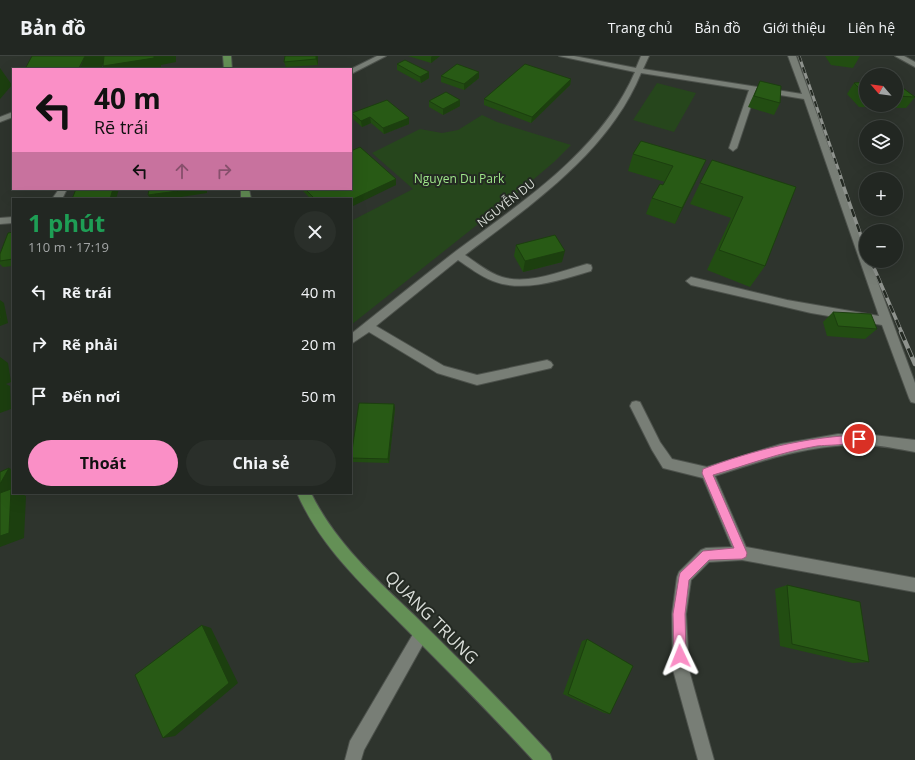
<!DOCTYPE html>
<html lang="vi">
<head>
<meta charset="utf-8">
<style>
  body { margin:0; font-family:"Open Sans",sans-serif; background:#2a2f2a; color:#f1f3f6; height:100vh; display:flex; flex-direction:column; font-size:15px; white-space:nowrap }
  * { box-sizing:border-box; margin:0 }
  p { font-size:13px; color:#a2a5a5 }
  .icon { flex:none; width:22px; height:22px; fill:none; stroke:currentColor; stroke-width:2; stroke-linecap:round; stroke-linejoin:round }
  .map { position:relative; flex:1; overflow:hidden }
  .details { position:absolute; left:12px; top:142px; width:340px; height:296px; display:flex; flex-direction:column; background:#222722; border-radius:0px; box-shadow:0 4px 16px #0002,0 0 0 1px #3f4440 }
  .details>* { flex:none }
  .guide { position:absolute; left:12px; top:12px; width:340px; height:122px; border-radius:0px; box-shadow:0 4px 16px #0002,0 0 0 1px #3f4440; background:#fa8fc6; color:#111; overflow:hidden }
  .needle { width:26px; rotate:298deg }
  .buttons { position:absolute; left:859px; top:12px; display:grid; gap:8px }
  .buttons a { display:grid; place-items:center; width:44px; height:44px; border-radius:50%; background:#222722; box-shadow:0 4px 16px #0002,0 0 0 1px #3f4440; font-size:20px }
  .pin { position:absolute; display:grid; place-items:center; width:34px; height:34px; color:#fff; margin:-17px; border:2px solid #fff; border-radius:50%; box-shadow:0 1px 4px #0007 }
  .me { position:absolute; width:44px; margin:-22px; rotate:358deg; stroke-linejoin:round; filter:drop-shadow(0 0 3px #0008) }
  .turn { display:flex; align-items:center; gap:14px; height:84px; padding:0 16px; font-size:18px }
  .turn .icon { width:52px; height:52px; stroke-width:2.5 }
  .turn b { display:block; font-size:28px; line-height:34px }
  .lanes { display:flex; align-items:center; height:38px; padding:0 16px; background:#0003; justify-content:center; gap:20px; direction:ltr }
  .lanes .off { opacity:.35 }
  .round { display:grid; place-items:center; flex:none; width:42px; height:42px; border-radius:21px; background:#2a2f2a }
  .summary { display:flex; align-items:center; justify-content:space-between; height:68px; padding:0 16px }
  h1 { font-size:24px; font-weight:700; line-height:30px; color:#1e9e55 }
  .cta { display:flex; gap:8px; margin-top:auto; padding:8px 16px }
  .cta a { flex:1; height:46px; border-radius:24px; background:#fa8fc6; color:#111; font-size:16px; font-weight:700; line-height:46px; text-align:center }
  .cta a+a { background:#2a2f2a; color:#f1f3f6 }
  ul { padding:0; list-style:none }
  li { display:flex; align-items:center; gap:12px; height:52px; padding:0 16px }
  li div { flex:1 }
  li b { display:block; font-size:15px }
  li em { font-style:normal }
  header { display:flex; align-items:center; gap:24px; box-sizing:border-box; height:56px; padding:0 20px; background:#222722; border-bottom:1px solid #3f4440 }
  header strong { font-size:19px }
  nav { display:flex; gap:22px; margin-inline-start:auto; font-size:14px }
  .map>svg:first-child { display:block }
  .green { fill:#26461c }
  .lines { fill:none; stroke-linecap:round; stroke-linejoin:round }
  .minor-casing { stroke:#4d524c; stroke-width:2 }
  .major-casing { stroke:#4d524c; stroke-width:2 }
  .minor { fill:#787e76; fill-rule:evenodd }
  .major { fill:#649056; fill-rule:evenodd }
  .rail-far2-casing { stroke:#8e928d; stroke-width:3 }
  .rail-far1-casing { stroke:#8e928d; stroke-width:3.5 }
  .rail-casing { stroke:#8e928d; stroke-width:4.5 }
  .rail-far2 { stroke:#242a23; stroke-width:2; stroke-dasharray:6; stroke-linecap:butt }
  .rail-far1 { stroke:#242a23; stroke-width:2.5; stroke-dasharray:8; stroke-linecap:butt }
  .rail { stroke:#242a23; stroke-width:3; stroke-dasharray:9; stroke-linecap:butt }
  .wall { fill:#224d12 }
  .shaded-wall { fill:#1c3f0f }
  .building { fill:#285a15; stroke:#1c3f0f }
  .route { fill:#fa8fc6; stroke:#a25d81 }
  .labels { text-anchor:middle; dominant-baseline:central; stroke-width:4; stroke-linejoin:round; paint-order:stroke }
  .far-park-label { font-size:12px; fill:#9fe68a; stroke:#242a23 }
  .far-street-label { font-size:12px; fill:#d9ddd8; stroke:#242a23 }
  .near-street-label { font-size:17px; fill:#d9ddd8; stroke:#242a23 }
</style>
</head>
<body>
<header>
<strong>Bản đồ</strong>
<nav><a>Trang chủ</a><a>Bản đồ</a><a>Giới thiệu</a><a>Liên hệ</a></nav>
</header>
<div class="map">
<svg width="915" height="704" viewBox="0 0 915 704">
  <rect width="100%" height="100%" fill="#2e342d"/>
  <path class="green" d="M657 27 696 37 674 76 633 64Z
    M482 59 497 66 571 89 554 106 521 134 351 269V165L413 133 372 97 420 73 442 77 458 74Z"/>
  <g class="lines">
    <g class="minor-casing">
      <path id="minor" d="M377 0H386L351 18V13Z
        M559 0H574L636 12 641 0H649L643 13 802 38 788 0H796L866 195V205H870L915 327V347L911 346 909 342 882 269 811 257 691 229 686 225 691 221 787 244 879 260 804 43 756 35 737 92 733 95 729 92 749 34 641 17C609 96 531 149 465 199 477 207 489 217 502 221 529 229 561 215 587 208L591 209 592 212 591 215C560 224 524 237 493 225 480 220 470 212 458 204L376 270 444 310 477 319 547 304 551 306 553 309 551 312 477 329 437 317 369 276 351 288V278C386 250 421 222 456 195 522 146 601 95 635 16Z
        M895 0H904L915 6V11Z
        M13 56V61L0 66V61Z
        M59 133H67L62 143H52Z
        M13 161V167L0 168V162Z
        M636 345 640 346 660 386 672 403 707 411 781 388 838 378H865L915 384V396C896 393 877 388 857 389 808 389 761 405 715 420L746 491 915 522V536L742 504 709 506 691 524 686 558 689 614 714 704H698L673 614 672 558 677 521 679 516 701 494 706 492 732 491 703 422 663 412 652 394 630 350 632 346Z
        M421 570 426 573 429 578 426 583 364 694 361 704H345L350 685 416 573Z"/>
    </g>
    <g class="major-casing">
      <path id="major" d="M223 0H231L232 13H224Z
        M241 133H249L251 143H241Z
        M297 437H311C335 486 375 522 414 559 460 604 506 650 550 698L552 704H533C491 658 448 615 404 571 363 529 321 492 297 437Z"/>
    </g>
    <use href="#minor" class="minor"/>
    <use href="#major" class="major"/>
    <g class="rail-far2-casing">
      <path id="rail-far2" d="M799 0 842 124"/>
    </g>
    <g class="rail-far1-casing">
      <path id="rail-far1" d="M841 123 866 194
        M871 205 902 277"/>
    </g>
    <g class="rail-casing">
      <path id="rail" d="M901 276 915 308"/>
    </g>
    <use href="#rail-far2" class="rail-far2"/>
    <use href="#rail-far1" class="rail-far1"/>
    <use href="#rail" class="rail"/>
  </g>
  <path class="wall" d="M285 0H318V9L286 11 284 6Z
    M408 0H440L431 7Z
    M825 0H860L853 12 831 9Z
    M397 8 429 22 421 27 397 14Z
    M441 20 479 22 464 34 441 26Z
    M571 23 570 29 531 67 484 49V43Z
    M760 25 780 47 774 59 748 51Z
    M866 26V49H896V27L915 41 906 52 859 51 847 38 854 27Z
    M460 44V50L443 59 429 51V45Z
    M352 57 409 68 384 78 371 67 362 71 353 63Z
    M641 85 698 121 675 168 646 158 652 142 663 129 665 126 628 115 633 98Z
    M700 127 796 131 765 210 750 231 707 214 731 162 690 148Z
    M396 129 351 143H311L301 133H351Z
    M13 176V210L3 211 0 208V198Z
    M516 189 562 206 523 216 514 200Z
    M833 256 877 273 865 283 827 280 823 266Z
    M395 352 389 407 353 406 351 402Z
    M787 529 869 606 853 607 780 590 775 533Z
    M587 583 610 658 604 657 563 638 582 585Z"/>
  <path class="shaded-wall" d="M85 0H106L101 13H80Z
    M154 0H176V6L161 9V13H105L103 10Z
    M316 0H318V9L316 3Z
    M432 0H440L431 7V1Z
    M0 12 12 29 0 43Z
    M429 16V22L421 27 420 21Z
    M479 16V22L464 34V28Z
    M571 23 570 29 531 67 532 61Z
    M460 44V50L443 59V53Z
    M370 61 371 67 362 71 361 65Z
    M351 62 353 74 351 75Z
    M409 62V68L384 78 383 72Z
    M706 104 698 121 675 168 682 152Z
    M396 123V129L351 151V144Z
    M113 133H119L116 143H110Z
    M192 133H207V137L168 143H151L148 139Z
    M565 195 562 206 523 216 525 205Z
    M0 244 4 247 8 267 0 270Z
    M0 301 8 307 11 326 6 328 10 330 11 353 0 357Z
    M394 348 395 352 389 407 388 403Z
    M9 412 13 414V437H20L26 440 24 482 0 491V428Z
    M202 569 211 572 238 627 175 680 163 682Z"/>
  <path class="building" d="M32 0H85L79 12 25 13Z
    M104 0H154V2L103 10Z
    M285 0H316V3L284 6Z
    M405 4 429 16 420 21 397 8Z
    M457 8 479 16 464 28 441 20Z
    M525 8 571 23 532 61 484 43Z
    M760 25 781 30 780 47 754 40Z
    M866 26V39L854 27Z
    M896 27 915 41 896 40Z
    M446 36 460 44 443 53 429 45Z
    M387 44 409 62 383 72 370 61 361 65 352 57Z
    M641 85 706 104 682 152 652 142 660 128 663 129 673 110 633 98Z
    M360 91 396 123 351 144V143H315L305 133H351V95Z
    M712 104 796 131 765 210 719 194 743 141 700 127Z
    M76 133H113L110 143H72Z
    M149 133H192L148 139Z
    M13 176V203L0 205V198L8 177Z
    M555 179 565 195 525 205 516 189Z
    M0 254 1 262 0 263Z
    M833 256 871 258 877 273 838 270Z
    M359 347 394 348 388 403 351 402Z
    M9 412 0 428V416Z
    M11 433 9 477 0 480V437Z
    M787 529 860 546 869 606 792 588Z
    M202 569 229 627 163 682 135 619Z
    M587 583 633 610 610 658 568 638Z"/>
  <path class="route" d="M859 379 864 383C861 389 826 389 817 390 781 396 747 409 713 419L747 497 746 501 742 503 709 504 689 524 685 558 686 600 684 604 680 606 676 604 674 600 673 558 679 521 680 517 703 495 734 492 702 417 703 413C753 394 806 381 859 379Z"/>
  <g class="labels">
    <g class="far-park-label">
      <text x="459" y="122">Nguyen Du Park</text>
    </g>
    <g class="far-street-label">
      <text transform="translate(506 147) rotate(-38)">NGUYỄN DU</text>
    </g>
    <g class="near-street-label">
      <text transform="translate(432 561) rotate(45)">QUANG TRUNG</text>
    </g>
  </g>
</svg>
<div class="buttons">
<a><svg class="needle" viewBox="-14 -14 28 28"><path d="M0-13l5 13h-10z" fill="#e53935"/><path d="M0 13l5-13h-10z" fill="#a2a5a5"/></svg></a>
<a><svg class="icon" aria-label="layers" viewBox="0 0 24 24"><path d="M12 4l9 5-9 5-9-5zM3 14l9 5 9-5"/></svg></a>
<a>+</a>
<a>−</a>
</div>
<div class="pin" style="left:859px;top:383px;background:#d93025"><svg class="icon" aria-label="arrive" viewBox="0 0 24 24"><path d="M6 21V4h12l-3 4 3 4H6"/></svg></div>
<svg class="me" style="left:680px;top:600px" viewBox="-20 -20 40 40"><path d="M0-17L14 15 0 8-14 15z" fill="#fa8fc6" stroke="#fff" stroke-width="4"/></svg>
<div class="guide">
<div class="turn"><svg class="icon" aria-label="left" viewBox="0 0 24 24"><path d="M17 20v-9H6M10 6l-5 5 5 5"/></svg><div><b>40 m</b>Rẽ trái</div></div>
<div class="lanes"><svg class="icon" aria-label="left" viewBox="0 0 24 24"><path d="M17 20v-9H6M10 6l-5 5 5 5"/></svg><svg class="icon off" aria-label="ahead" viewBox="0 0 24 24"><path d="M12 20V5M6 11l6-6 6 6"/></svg><svg class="icon off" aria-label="right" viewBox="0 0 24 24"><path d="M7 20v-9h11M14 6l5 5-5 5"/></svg></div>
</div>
<section class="details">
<div class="summary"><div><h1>1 phút</h1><p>110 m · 17:19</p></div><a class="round"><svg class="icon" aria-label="close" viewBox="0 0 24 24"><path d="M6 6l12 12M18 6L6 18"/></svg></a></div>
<ul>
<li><svg class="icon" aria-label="left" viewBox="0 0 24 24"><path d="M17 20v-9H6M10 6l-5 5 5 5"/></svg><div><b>Rẽ trái</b></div><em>40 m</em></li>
<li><svg class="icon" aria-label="right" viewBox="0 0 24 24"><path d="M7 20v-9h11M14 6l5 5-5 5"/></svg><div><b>Rẽ phải</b></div><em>20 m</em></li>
<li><svg class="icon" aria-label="arrive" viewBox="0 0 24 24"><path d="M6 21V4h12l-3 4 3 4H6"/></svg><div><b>Đến nơi</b></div><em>50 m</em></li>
</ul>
<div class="cta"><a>Thoát</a><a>Chia sẻ</a></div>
</section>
</div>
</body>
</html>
